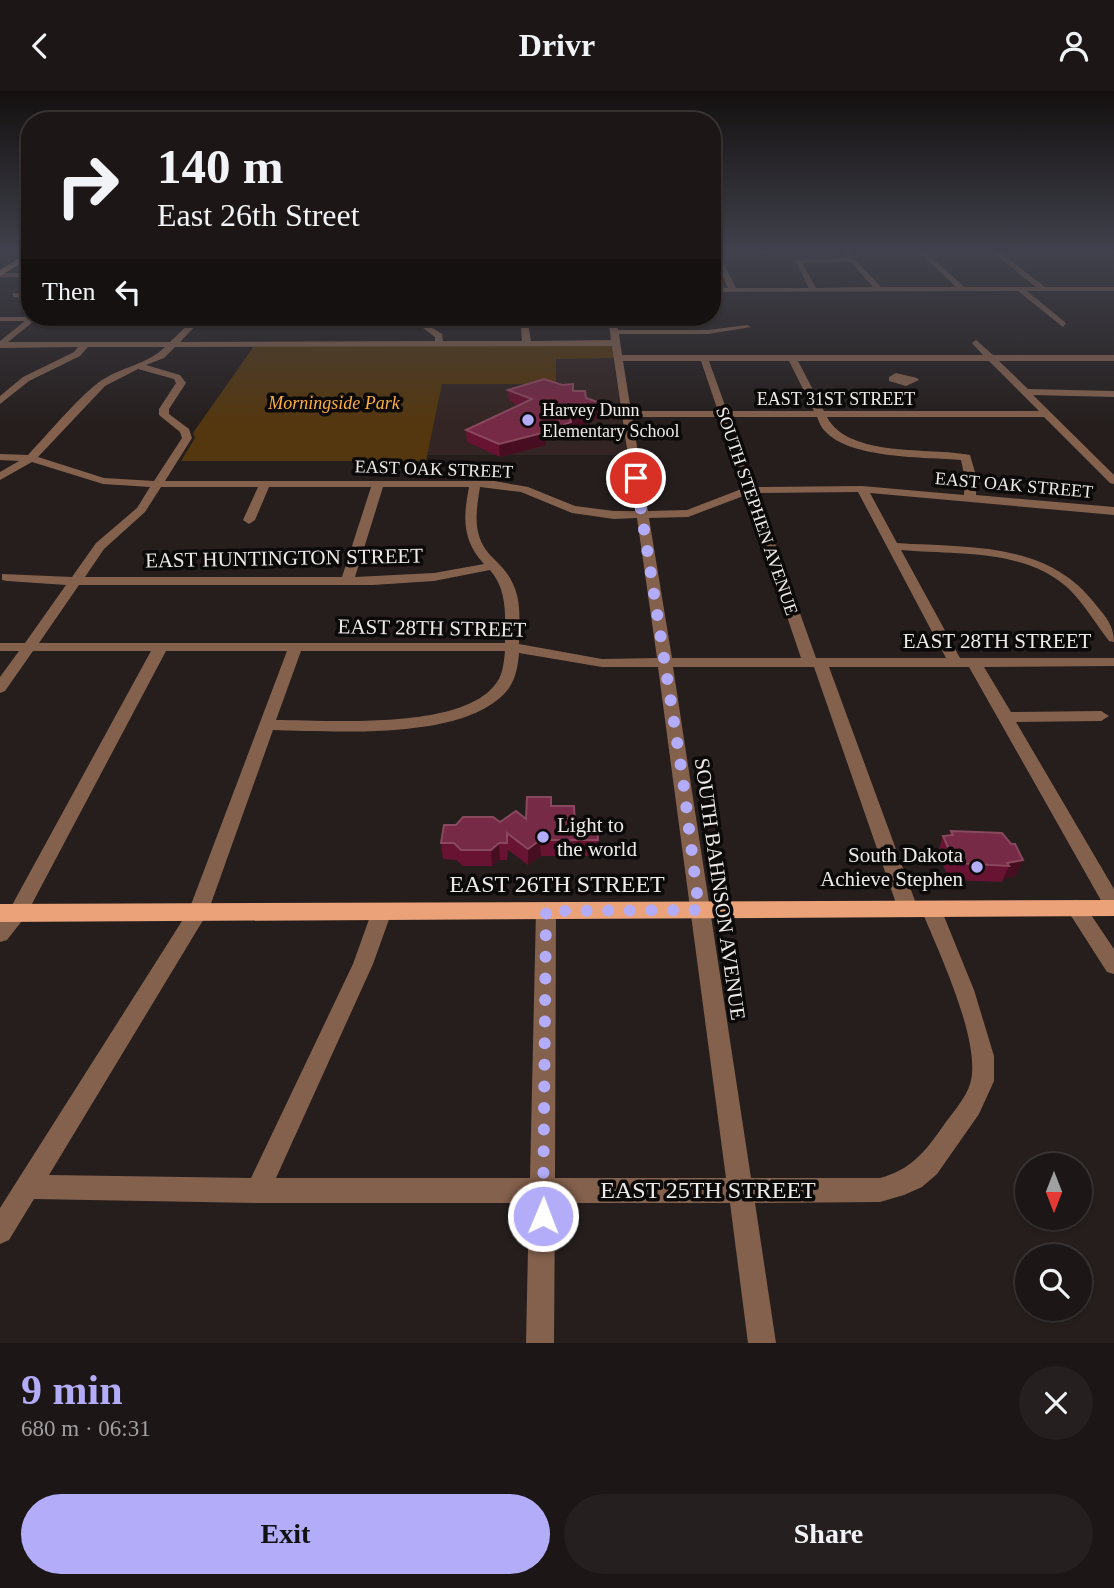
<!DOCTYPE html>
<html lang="en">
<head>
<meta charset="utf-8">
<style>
  body { margin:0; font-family:Georgia,serif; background:#251f1f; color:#f1f3f6; height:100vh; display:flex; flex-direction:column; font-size:26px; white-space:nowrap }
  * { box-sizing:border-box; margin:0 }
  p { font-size:23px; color:#a09fa1 }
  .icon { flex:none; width:38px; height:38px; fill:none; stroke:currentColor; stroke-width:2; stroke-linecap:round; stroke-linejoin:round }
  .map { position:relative; height:1252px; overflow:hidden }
  .panel { display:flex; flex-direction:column; background:#1c1616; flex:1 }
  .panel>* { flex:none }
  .banner { position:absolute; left:21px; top:21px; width:700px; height:214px; border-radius:28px; box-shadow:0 2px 5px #0004,0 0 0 2px #3a3535; background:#1c1616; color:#f1f3f6; overflow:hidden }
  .needle { width:46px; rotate:180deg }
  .controls { position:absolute; left:1015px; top:1062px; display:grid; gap:14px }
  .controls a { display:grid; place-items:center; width:77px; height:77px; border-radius:50%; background:#1c1616; box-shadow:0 2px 5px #0004,0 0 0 2px #3a3535; font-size:35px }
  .pin { position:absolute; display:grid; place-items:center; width:60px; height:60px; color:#fff; margin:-30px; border:4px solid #fff; border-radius:50%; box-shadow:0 2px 7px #0007 }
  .me { position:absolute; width:77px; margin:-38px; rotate:1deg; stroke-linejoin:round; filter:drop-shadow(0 0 5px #0008) }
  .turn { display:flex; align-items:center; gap:24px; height:147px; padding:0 21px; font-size:32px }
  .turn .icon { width:91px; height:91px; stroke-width:2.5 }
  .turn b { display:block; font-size:49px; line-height:60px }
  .then { display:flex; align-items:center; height:66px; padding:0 21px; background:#0003; gap:14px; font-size:26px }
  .round { display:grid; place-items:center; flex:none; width:74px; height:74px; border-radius:37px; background:#251f1f }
  .summary { display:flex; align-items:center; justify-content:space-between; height:119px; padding:0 21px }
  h1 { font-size:42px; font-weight:700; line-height:52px; color:#b3adf9 }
  .cta { display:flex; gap:14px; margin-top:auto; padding:14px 21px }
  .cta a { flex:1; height:80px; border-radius:42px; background:#b3adf9; color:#111; font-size:28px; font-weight:700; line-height:80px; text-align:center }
  .cta a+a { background:#251f1f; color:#f1f3f6 }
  header { display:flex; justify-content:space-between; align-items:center; height:91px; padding:0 21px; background:#1c1616; font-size:32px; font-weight:700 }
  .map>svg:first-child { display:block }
  .built { fill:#332523 }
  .green { fill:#54370f }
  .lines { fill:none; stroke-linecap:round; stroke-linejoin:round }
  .minor { fill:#84614d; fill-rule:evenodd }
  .major { fill:#eba278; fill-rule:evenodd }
  .wall { fill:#681331 }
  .shaded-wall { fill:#470e21 }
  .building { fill:#762a45; stroke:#89485e; stroke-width:2 }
  .route { stroke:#b3adf9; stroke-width:12; stroke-dasharray:0 21.6 }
  .poi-dot { fill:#b3adf9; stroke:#0c0909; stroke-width:2.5 }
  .labels { text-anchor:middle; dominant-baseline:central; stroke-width:7; stroke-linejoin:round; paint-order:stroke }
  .far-street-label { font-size:18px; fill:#eeeae9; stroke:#0c0909 }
  .far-park-label { font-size:18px; font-style:italic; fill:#fdae3f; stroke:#0c0909 }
  .far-poi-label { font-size:18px; fill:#eeeae9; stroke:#0c0909; text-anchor:start }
  .street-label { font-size:21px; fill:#eeeae9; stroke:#0c0909 }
  .poi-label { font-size:21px; fill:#eeeae9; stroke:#0c0909; text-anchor:start }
  .near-street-label { font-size:24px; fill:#eeeae9; stroke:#0c0909 }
</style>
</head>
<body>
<header><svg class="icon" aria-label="back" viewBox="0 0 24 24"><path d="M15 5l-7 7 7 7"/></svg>Drivr<svg class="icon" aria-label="person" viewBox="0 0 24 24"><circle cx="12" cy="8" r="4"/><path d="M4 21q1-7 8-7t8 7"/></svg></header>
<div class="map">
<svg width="1114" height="1252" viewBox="0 0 1114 1252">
  <rect width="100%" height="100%" fill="#251e1d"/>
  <path class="built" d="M556 267H613L627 364H427L442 293H556Z"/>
  <path class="green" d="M616 252 618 267 556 268V293H442L426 370H181L195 347 193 342 254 255Z"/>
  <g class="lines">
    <path class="minor" d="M712 159H717L736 197H809L795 169 848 167 843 161 846 159 881 196H956L917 159H924L964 196H1036L990 159H997L1045 196H1114V200H1027L1066 232 1063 236 1018 200 712 201V197H728ZM851 171 873 196 816 197 802 172Z
      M0 182H30V186H0Z
      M13 202 30 204V208L13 206Z
      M0 226H39L8 251H170L196 226H204L180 251 435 250V246L423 237 396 226C414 226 428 233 442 243L443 250H522L521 236 500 226H510L528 233 531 250 611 249 608 226H616L618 239H708L747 234 751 236 708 243H619L622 264H983L972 252 976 249 993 264H1114V270H999L1028 298 1114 300V306L1033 304 1114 384V393L1110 392 1044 326H827C848 367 930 356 970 364L977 388 976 404 1114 416V424L870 402 897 452C969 457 1048 450 1096 514 1106 526 1114 535 1114 551L1109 550C1096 533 1084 513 1069 498 1026 457 955 464 901 459L960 567H1114V575L984 576 1011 621 1101 620 1109 625 1101 630 1016 631 1114 798V823L1107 820 969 576H829L918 818 915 823 908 826 901 823 898 818 814 576H673L751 1087H880C910 1079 924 1062 941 1038 951 1023 965 1009 970 993 983 953 937 857 921 818L924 813 931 810 938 813 941 818 974 899 994 965V990L979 1023 937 1083 922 1096 904 1104 880 1111 755 1112 776 1252H748L730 1112H555L554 1252H526L529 1112H258L34 1108 9 1149 0 1153V1117L189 819 287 560H166L25 826 7 849 0 851V829L11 816 151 560H33L5 600 0 602V586L19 560H0V552H25L66 494 7 490 2 489V483L72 486 96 452 137 417 150 396 103 393 32 371 0 389V381L19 370 0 369V363L28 364C48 343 80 304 102 289 122 276 148 273 165 256H88L80 265 29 290 0 313V305L23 286 74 261 78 256 0 257V250L25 230H0ZM612 255 636 420H614L575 415 528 396 494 390H165L192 347 189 338 169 323V318L186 292 180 284 146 274 164 267 175 256ZM623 270H701L718 320H631ZM709 270H789L814 320H727ZM798 270H989L1039 320H824ZM138 278 174 288 176 292 159 318V324L180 341 182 347 154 390 104 387 38 366 105 295ZM632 326H720L744 397 687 419 648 420ZM729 326H817C819 330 821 337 825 340 849 368 926 366 961 369L965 388 964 404 862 395 754 396ZM161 396H258L243 429 249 433 255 429 269 396H371L342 486H85L104 458 145 421ZM383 396H469C463 427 462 449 484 473L434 482 355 486ZM480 396 521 401 572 422 614 428 637 427 657 567 602 568 519 553C519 533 522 512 513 493 508 481 499 473 490 464 472 444 476 421 480 396ZM858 401 946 567H816L757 402ZM746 404 801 567H672L649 427 688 426ZM490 479C508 500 505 525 505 552H39L79 494H373L434 490ZM301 560H505C504 570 503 583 497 591 465 640 329 629 276 629ZM519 562 602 576H658L726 1087H555L556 819 553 814 546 811 539 814 536 819 530 1087H276L373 873 392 820 389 815 382 812 375 815 372 820 353 873 251 1087 49 1084 208 821 273 639C334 640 469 651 509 597 516 587 518 574 519 562Z
      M112 226H121L115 229Z
      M308 226H316L308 235 304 233Z
      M896 282 917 287 919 289 906 295 889 290V286Z
      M1076 809 1083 812 1114 858V883L1107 881 1066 817 1069 812Z"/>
    <path class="major" d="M30 161V167L0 185V179Z
      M1114 809V825L0 831V813Z"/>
  </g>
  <path class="wall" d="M508 299 573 300 586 307 603 313V325L570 339V344L556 349 546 345V354L500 366 467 351 466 339 518 314 509 310Z
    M551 715 575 733 598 749 597 765H541L528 774 508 759 507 769H500L492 775H463L456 769 443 768 441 752 500 731 526 728Z
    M951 740 1002 742 1016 785 1003 788 1002 791 949 789 938 761 943 745H949Z"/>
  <path class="shaded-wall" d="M603 313V325L570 339V344L556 349V337L570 327Z
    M546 332V354L500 366 499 353Z
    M540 749 541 765 528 774V758Z
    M499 752 500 769 492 775 491 759Z
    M1023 769 1016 785 1003 788 1009 775 1007 772Z"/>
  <path class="building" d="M544 288 562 294 573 293V300H585L586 307 603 313 570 327 571 331 556 337 546 332V341L499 353 466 339 532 308 508 299Z
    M527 706H551V715H574L575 733H597L598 749H540L528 758 507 742V752H499L491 759H461L454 752H441L444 734H456L463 726H493L500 731 516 720 526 728Z
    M951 740 1002 742 1011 753H1015L1023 769 1007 772 1009 775 955 772 943 745 953 744Z"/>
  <linearGradient id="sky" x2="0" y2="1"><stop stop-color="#141010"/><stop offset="0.48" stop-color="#40414c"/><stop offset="1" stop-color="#40414c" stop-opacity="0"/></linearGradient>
  <rect width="1114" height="334" fill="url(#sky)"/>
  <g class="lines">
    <path class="route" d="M543 1125 546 820 699 819 683 689 636 387"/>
  </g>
  <g class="poi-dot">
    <circle cx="528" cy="329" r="7"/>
    <circle cx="543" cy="746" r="7"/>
    <circle cx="977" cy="776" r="7"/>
  </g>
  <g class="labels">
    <g class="far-street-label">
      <text x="836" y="308">EAST 31ST STREET</text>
      <text transform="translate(434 378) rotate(2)">EAST OAK STREET</text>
      <text transform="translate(1014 394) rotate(5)">EAST OAK STREET</text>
      <text transform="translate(757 420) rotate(71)">SOUTH STEPHEN AVENUE</text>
    </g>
    <g class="far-park-label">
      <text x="334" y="312">Morningside Park</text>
    </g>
    <g class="far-poi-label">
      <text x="542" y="319">Harvey Dunn<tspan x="542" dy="21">Elementary School</tspan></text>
    </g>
    <g class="street-label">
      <text transform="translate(284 467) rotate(-1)">EAST HUNTINGTON STREET</text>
      <text transform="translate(432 537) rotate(1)">EAST 28TH STREET</text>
      <text x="997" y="550">EAST 28TH STREET</text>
      <text transform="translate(720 798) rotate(82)">SOUTH BAHNSON AVENUE</text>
    </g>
    <g class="poi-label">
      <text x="557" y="734">Light to<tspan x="557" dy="24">the world</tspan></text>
      <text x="963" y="764" text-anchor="end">South Dakota<tspan x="963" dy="24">Achieve Stephen</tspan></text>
    </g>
    <g class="near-street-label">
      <text x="557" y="793">EAST 26TH STREET</text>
      <text x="708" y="1099">EAST 25TH STREET</text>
    </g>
  </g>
</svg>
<div class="controls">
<a><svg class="needle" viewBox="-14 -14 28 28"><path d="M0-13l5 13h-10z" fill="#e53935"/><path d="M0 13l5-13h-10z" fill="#a09fa1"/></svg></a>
<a><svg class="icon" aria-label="search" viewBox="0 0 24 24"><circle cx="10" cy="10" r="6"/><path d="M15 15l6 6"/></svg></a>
</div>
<div class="pin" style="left:636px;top:387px;background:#d93025"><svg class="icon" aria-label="arrive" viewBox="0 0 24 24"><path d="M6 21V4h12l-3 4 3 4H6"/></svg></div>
<svg class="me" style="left:543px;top:1125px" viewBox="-20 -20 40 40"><circle r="17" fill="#b3adf9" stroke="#fff" stroke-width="3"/><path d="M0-11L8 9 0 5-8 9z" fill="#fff"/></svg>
<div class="banner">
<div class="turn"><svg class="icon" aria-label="right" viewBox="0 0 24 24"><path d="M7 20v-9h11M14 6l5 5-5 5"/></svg><div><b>140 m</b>East 26th Street</div></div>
<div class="then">Then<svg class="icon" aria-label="left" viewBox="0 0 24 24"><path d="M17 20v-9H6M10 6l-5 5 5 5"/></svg></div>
</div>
</div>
<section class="panel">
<div class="summary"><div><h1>9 min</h1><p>680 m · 06:31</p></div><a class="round"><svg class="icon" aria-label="close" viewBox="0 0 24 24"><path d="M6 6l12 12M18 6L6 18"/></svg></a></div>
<div class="cta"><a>Exit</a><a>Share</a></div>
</section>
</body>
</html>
